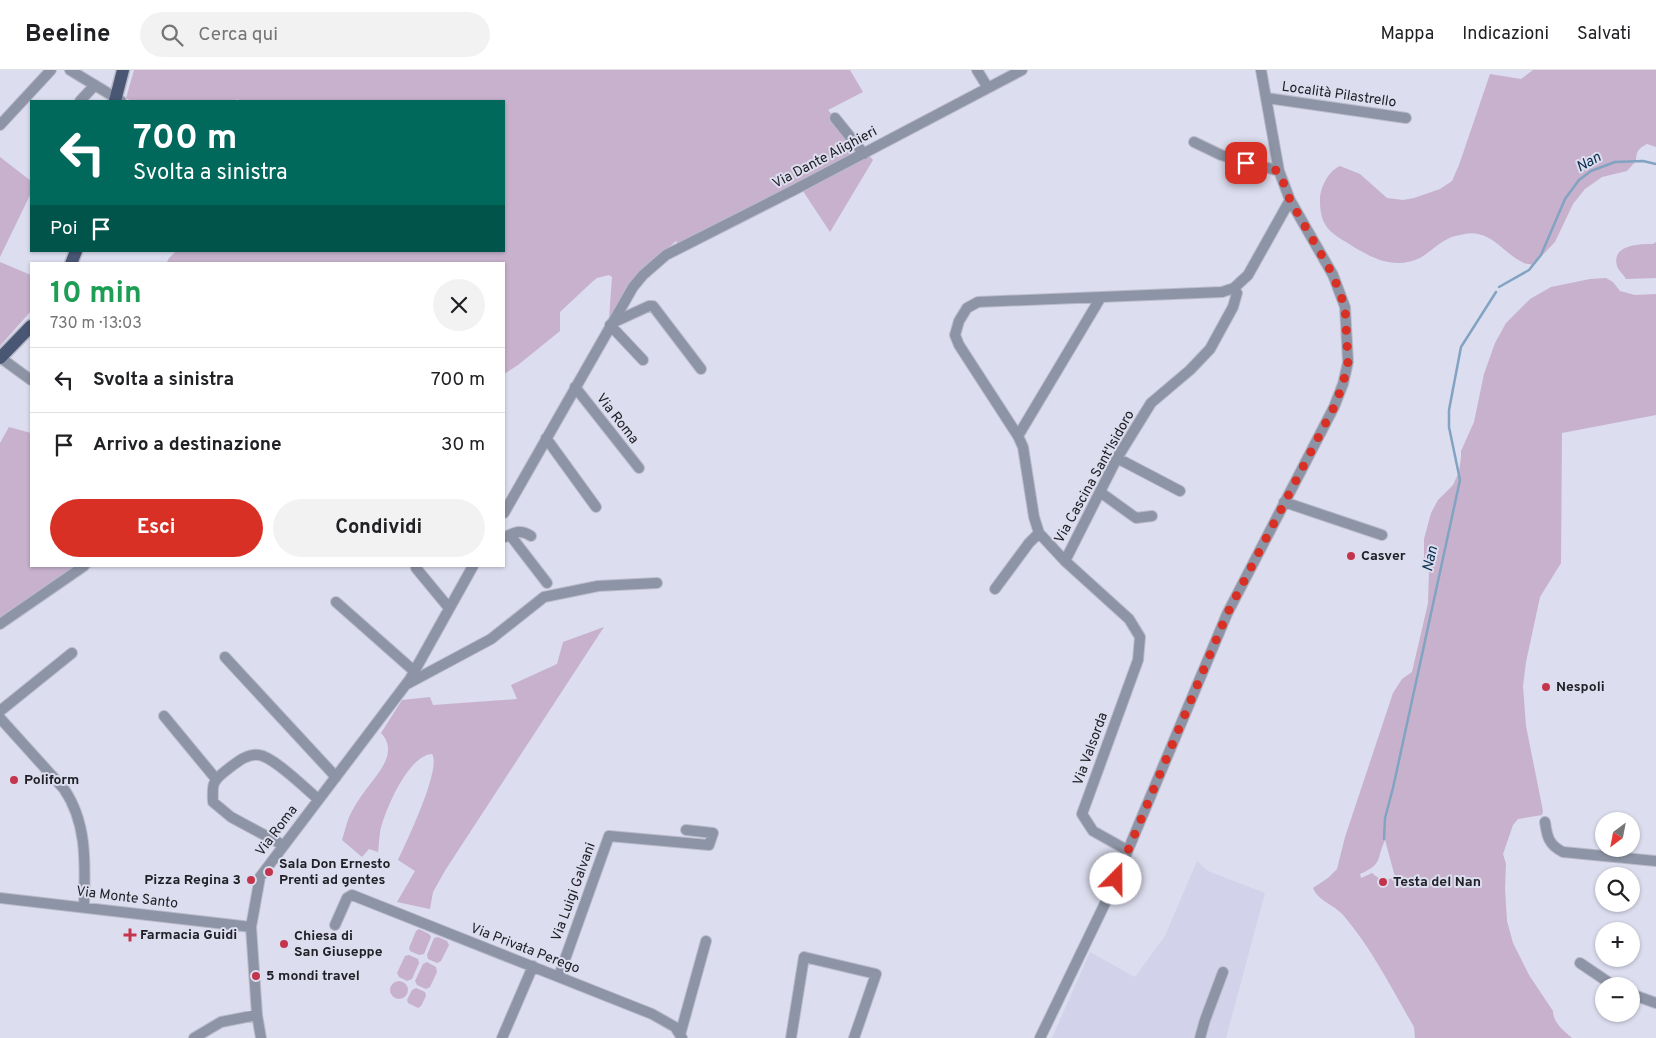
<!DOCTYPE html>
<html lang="it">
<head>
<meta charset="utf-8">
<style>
  body { margin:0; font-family:Overpass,sans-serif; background:#f2f2f2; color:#202124; height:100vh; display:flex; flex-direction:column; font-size:19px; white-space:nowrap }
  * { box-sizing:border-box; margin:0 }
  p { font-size:16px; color:#757577 }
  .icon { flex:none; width:28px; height:28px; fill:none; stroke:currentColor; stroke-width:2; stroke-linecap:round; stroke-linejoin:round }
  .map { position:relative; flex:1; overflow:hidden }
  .drawer { position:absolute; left:30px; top:192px; width:475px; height:305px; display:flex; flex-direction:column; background:#fff; border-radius:0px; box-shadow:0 1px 4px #0004 }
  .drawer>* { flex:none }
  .banner { position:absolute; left:30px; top:30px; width:475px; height:152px; border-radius:0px; box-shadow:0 1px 4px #0004; background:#00695c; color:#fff; overflow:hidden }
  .needle { width:32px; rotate:212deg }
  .buttons { position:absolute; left:1595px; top:742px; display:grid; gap:10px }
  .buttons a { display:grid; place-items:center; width:45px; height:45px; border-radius:50%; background:#fff; box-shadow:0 1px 4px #0004; font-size:25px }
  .pin { position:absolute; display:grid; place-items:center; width:42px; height:42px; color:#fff; margin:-21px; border-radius:10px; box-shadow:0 2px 8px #0006 }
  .me { position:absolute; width:55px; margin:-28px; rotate:22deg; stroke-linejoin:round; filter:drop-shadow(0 0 4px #0008) }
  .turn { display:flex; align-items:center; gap:18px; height:105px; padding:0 20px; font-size:22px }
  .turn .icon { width:65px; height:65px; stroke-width:2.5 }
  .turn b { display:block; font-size:35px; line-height:42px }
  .then { display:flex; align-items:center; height:48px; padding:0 20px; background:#0003; gap:10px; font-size:19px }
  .round { display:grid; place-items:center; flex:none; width:52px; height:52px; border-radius:26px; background:#f2f2f2 }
  .head { display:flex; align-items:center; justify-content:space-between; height:85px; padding:0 20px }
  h1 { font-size:30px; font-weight:700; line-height:38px; color:#1e9e55 }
  .button { display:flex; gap:10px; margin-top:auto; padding:10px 20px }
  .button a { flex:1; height:58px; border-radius:30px; background:#d93025; color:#fff; font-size:20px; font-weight:700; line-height:58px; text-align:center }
  .button a+a { background:#f2f2f2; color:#202124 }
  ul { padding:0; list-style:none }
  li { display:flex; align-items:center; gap:15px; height:65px; padding:0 20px; border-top:1px solid #e0e0e0 }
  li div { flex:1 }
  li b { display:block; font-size:19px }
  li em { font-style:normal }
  header { display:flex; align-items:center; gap:30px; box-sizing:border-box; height:70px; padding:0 25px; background:#fff; border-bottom:1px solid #e0e0e0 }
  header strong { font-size:24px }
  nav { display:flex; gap:28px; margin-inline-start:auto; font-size:18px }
  .search { width:350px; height:45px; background:#f2f2f2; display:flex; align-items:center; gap:12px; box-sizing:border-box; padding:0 18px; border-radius:28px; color:#757577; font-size:19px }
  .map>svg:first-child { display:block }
  .built { fill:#d2d2eb }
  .green { fill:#c7b1cc; fill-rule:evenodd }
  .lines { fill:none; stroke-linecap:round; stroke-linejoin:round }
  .stream { stroke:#82a3c2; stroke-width:2.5 }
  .minor-casing { stroke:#babbca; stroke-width:12 }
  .major-casing { stroke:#babbca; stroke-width:15 }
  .minor { stroke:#8d94a5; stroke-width:10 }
  .major { stroke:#4a5774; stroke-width:12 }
  .route { stroke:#d93025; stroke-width:9; stroke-dasharray:0 16.2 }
  .poi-dot { fill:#c4344d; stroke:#dcddee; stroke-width:2 }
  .labels { text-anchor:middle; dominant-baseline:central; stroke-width:4; stroke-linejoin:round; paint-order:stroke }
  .street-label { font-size:14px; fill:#202026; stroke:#dcddee }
  .poi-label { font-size:14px; font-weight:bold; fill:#202026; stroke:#dcddee; text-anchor:start }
  .water-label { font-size:15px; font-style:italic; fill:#072f4e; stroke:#dcddee }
</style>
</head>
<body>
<header>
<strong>Beeline</strong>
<div class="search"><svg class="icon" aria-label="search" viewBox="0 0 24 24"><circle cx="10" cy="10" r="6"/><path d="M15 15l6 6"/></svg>Cerca qui</div>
<nav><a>Mappa</a><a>Indicazioni</a><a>Salvati</a></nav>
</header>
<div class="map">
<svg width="1656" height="968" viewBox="0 0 1656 968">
  <rect width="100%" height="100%" fill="#dcddee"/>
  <path class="built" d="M1197 791 1208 801 1265 823 1226 968H1052L1090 882 1135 907 1165 866Z"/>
  <path class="green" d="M134 0H850L863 22 828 40 873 90 830 162 797 112 679 177 676 171 647 197 630 215 609 249 612 207 609 205 597 208 592 212 560 242V261L518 295 504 304V194H166L169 188 176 181H504V31H240L237 29 234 31H131L126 28Z
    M1533 0H1656V77L1647 74C1639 78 1636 81 1636 91L1627 101 1602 107 1585 119 1573 134 1555 172 1533 195C1530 194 1525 194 1522 192 1507 185 1495 167 1478 164 1471 162 1462 165 1455 166 1441 170 1432 181 1420 188 1392 201 1368 186 1346 172 1327 161 1320 153 1320 130 1320 118 1328 101 1340 96L1360 104 1387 128 1403 130 1414 128 1440 119 1452 111 1459 95 1490 4 1521 9Z
    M0 87 31 111V123L0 187Z
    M1656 172V208L1626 209C1624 205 1618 200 1617 196 1611 174 1641 174 1653 174Z
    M0 192 31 205V241L0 276Z
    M1606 208 1613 212 1620 221 1635 225 1656 224V345L1562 363 1561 493 1540 527 1526 592 1523 616 1526 656 1543 741 1542 745 1518 749 1513 755 1503 784 1506 794 1505 819 1507 851 1513 873 1529 905 1553 941C1553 953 1564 961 1572 968H1415L1414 957C1392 919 1372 879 1344 846 1335 835 1318 831 1313 818L1328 808 1337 799 1345 767 1393 623 1402 609 1412 602 1428 533 1429 501 1424 488V469L1431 443 1438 430 1453 415 1459 402 1461 387V381L1474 352 1484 304 1495 273 1506 253 1530 229 1551 217 1590 209ZM1385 770 1395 807C1386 811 1379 810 1372 803L1361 808 1360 804C1383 794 1376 790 1385 770Z
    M9 357 31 363V496H93L0 560V373Z
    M604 557 446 799 433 822 430 839 397 832 415 801 398 790C406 773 442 698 432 684 408 685 384 742 380 762 379 768 379 775 378 782L369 779 362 787 342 770C345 761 347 750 352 741 356 734 360 727 365 721 376 705 400 683 381 663L402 630 430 627 433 635 517 629 511 615 557 594 563 572Z
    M419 859 429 864 431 867 424 884 419 885 410 881 409 878 416 861Z
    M438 867 447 871 449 875 441 891 437 893 428 889 427 885 434 868Z
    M409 885 418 889 419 893 412 909 407 911 399 907 397 903 405 886Z
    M427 892 436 897 437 902 430 917 426 919 417 915 415 911 423 894Z
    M390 920a9 9 0 1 1 18 0a9 9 0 1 1-18 0Z
    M416 918 425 922 426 926 421 936 418 938 408 933 407 930 412 920Z"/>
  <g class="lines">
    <path class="stream" d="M1499 217 1529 200 1541 185 1565 129 1579 110 1591 101 1615 92 1643 91 1656 94
      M1384 769 1385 748 1393 718 1460 410 1449 357V340L1461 277 1496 222"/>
    <g class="minor-casing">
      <path id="minor" d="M70 0 121 31
        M977 0 988 18
        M1267 28 1406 48
        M80 31 95 15
        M835 48 864 84
        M0 55 51 0
        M1194 72 1221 85 1279 101
        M612 253 649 236H653L701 299
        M610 255 643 290
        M1 288 31 310
        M575 317 639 398
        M1018 366 1101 227
        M546 368 596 437
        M1117 388 1180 421
        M1100 422 1136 448 1152 446
        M1284 432 1382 465
        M504 443 633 217 643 205 666 185 794 120 1022 0
        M510 465 547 513
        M505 467C515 462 521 459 531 466
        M1065 491 1117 388 1151 333 1190 300 1210 279 1233 237 1237 223 1234 218 1248 205 1290 130
        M416 498 449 538
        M995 519 1029 473 1039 463
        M336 532 414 601
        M0 554 84 496
        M225 587 336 707
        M407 614 491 569 544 527 598 516 657 513
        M0 641 72 583
        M164 646 216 709
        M0 648 64 719C88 754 85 796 84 837
        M1545 752C1547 767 1549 775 1563 782L1656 791
        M283 775 231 747 213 732C212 714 212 711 228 699 236 693 247 683 259 685 274 687 306 719 318 729
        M1127 780 1093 761 1082 744 1138 590 1140 567 1129 549 1065 491 1039 463 1034 447 1023 377 1018 366 959 275 955 265 959 251 967 238 978 232 1222 222 1234 218
        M0 828 251 857
        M335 855 347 828 352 825 652 944 675 957 682 968
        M1580 893 1614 916
        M559 906 609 766 709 775 713 763 686 760
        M1631 924 1656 933
        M680 965 706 871
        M194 968 221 952 257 945
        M261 968 257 945 251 857 260 807 410 609 473 496
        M502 968 533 896
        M791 968 804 887 876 904 854 968
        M1040 968 1110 823 1227 544 1334 337 1343 314 1348 292 1345 237 1333 205 1290 130 1279 101 1261 0
        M1200 968 1205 950 1223 902"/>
    </g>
    <g class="major-casing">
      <path id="major" d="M115 31 123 0
        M71 194 76 181
        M0 288 31 256"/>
    </g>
    <use href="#minor" class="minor"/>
    <use href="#major" class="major"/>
  </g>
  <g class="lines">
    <path class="route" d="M1116 809 1227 544 1334 337 1343 314 1348 292 1345 237 1333 205 1290 130 1279 101 1246 93"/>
  </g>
  <g class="poi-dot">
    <circle cx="1351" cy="486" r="5"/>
    <circle cx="1546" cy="617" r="5"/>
    <circle cx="14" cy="710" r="5"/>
    <circle cx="269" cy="802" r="5"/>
    <circle cx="251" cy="810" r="5"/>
    <circle cx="1383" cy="812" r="5"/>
    <path d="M127.5 857.5h5v5h5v5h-5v5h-5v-5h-5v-5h5z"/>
    <circle cx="284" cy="874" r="5"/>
    <circle cx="256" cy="906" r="5"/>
  </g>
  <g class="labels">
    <g class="street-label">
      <text transform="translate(1339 25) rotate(8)">Località Pilastrello</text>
      <text transform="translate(825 88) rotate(-28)">Via Dante Alighieri</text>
      <text transform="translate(617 349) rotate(52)">Via Roma</text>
      <text transform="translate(1095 407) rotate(-61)">Via Cascina Sant'Isidoro</text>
      <text transform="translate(1091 679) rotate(-70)">Via Valsorda</text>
      <text transform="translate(277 761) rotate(-53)">Via Roma</text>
      <text transform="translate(574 822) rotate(-70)">Via Luigi Galvani</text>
      <text transform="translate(127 828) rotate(7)">Via Monte Santo</text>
      <text transform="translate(525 879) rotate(21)">Via Privata Perego</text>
    </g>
    <g class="poi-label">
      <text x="1361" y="486">Casver</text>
      <text x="1556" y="617">Nespoli</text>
      <text x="24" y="710">Poliform</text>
      <text x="279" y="794">Sala Don Ernesto<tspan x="279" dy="16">Prenti ad gentes</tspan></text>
      <text x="241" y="810" text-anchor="end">Pizza Regina 3</text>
      <text x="1393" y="812">Testa del Nan</text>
      <text x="140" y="865">Farmacia Guidi</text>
      <text x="294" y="866">Chiesa di<tspan x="294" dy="16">San Giuseppe</tspan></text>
      <text x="266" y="906">5 mondi travel</text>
    </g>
    <g class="water-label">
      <text transform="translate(1589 93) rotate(-29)">Nan</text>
      <text transform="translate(1431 489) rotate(-78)">Nan</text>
    </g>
  </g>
</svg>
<div class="buttons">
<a><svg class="needle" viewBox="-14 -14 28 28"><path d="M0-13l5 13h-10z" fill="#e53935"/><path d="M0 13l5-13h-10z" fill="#757577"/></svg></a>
<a><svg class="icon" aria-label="search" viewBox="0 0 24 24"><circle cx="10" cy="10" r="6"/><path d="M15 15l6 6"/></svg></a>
<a>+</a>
<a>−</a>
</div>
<div class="pin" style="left:1246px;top:93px;background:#d93025"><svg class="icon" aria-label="arrive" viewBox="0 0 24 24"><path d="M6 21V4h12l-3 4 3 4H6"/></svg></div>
<svg class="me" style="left:1116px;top:809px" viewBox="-20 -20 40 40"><circle r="19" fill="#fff"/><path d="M0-13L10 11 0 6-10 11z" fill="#d93025"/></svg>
<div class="banner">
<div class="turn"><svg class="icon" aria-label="left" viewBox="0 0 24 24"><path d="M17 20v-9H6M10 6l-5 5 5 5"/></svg><div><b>700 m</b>Svolta a sinistra</div></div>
<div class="then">Poi<svg class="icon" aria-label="arrive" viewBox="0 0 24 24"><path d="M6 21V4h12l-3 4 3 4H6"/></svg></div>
</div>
<section class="drawer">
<div class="head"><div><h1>10 min</h1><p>730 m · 13:03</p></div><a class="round"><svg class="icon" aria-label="close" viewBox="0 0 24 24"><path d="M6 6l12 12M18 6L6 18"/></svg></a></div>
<ul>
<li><svg class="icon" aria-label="left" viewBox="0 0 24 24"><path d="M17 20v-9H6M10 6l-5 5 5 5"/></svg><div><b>Svolta a sinistra</b></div><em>700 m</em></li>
<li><svg class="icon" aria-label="arrive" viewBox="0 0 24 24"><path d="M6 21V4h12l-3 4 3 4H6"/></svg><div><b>Arrivo a destinazione</b></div><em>30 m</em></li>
</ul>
<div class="button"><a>Esci</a><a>Condividi</a></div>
</section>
</div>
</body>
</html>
